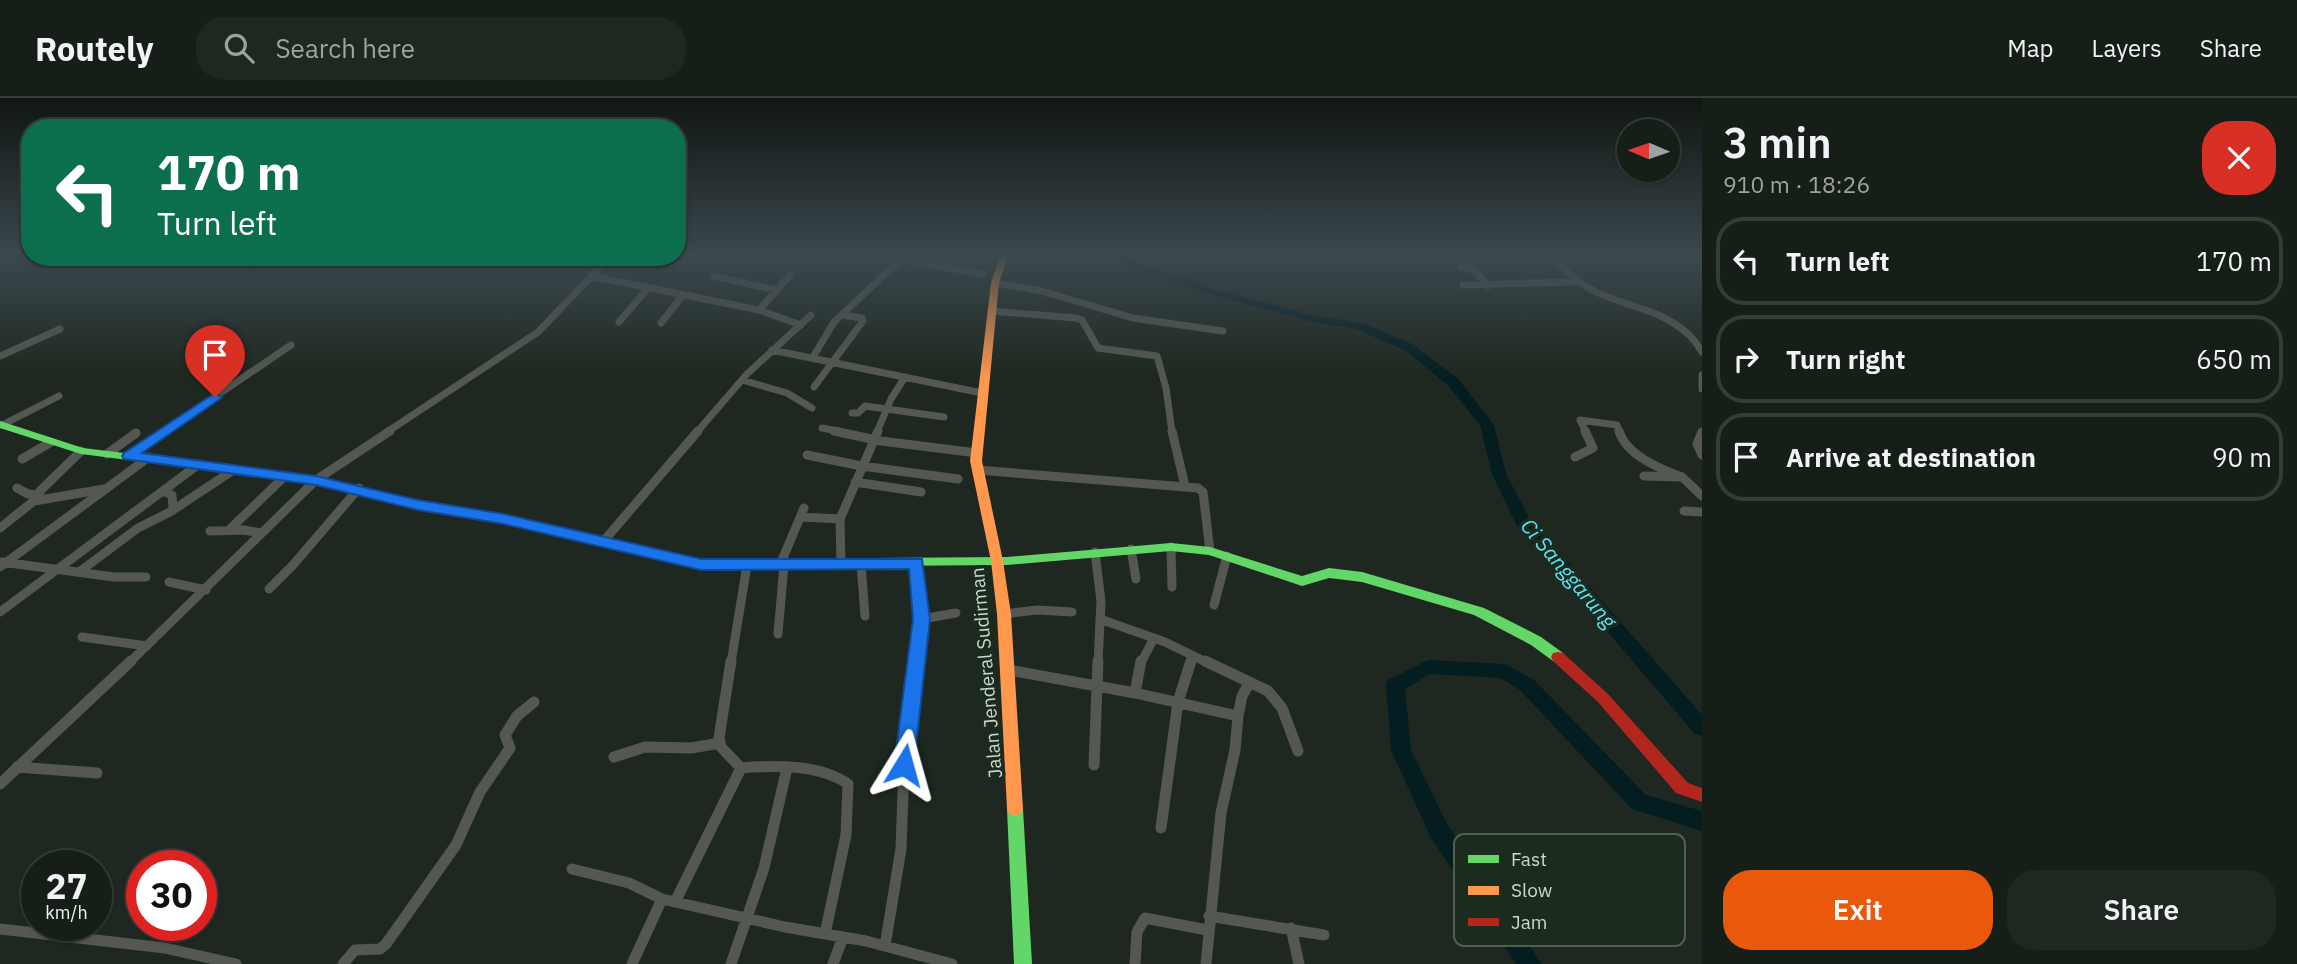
<!DOCTYPE html>
<html lang="en">
<head>
<meta charset="utf-8">
<style>
  body { margin:0; font-family:"IBM Plex Sans",sans-serif; background:#1f2721; color:#f1f3f6; height:100vh; display:flex; flex-direction:column; font-size:26px; white-space:nowrap }
  * { box-sizing:border-box; margin:0 }
  p { font-size:23px; color:#9ea2a2 }
  .icon { flex:none; width:38px; height:38px; fill:none; stroke:currentColor; stroke-width:2; stroke-linecap:round; stroke-linejoin:round }
  .map { position:relative; flex:1; overflow:hidden }
  .sheet { display:flex; flex-direction:column; background:#161e18; width:595px }
  .sheet>* { flex:none }
  .hud { position:absolute; left:21px; top:21px; width:665px; height:147px; border-radius:28px; box-shadow:0 2px 5px #0004,0 0 0 2px #353c37; background:#0b6e4f; color:#fff; overflow:hidden }
  .needle { width:46px; rotate:272deg }
  .buttons { position:absolute; left:1617px; top:21px; display:grid; gap:14px }
  .buttons a { display:grid; place-items:center; width:63px; height:63px; border-radius:50%; background:#161e18; box-shadow:0 2px 5px #0004,0 0 0 2px #353c37; font-size:35px }
  .speed { position:absolute; left:21px; top:752px; display:flex; gap:14px; font-size:35px; font-weight:700; text-align:center }
  .speed>* { display:grid; place-content:center; width:91px; height:91px; border-radius:50%; background:#161e18; box-shadow:0 2px 5px #0004,0 0 0 2px #353c37; line-height:1 }
  .speed small { font-size:18px; font-weight:400 }
  .speed .limit { border:10px solid #d22; background:#fff; color:#111 }
  .pin { position:absolute; display:grid; place-items:center; width:60px; height:60px; color:#fff; margin:-72px -30px; border-radius:50% 50% 50% 0; rotate:-45deg; box-shadow:0 0 7px #0007 }
  .pin .icon { rotate:45deg }
  .me { position:absolute; width:77px; margin:-38px; rotate:8deg; stroke-linejoin:round; filter:drop-shadow(0 0 5px #0008) }
  .turn { display:flex; align-items:center; gap:24px; height:147px; padding:0 21px; font-size:32px }
  .turn .icon { width:91px; height:91px; stroke-width:2.5 }
  .turn b { display:block; font-size:49px; line-height:60px }
  .round { display:grid; place-items:center; flex:none; width:74px; height:74px; border-radius:28px; background:#1f2721 }
  .headline { display:flex; align-items:center; justify-content:space-between; height:119px; padding:0 21px }
  h1 { font-size:42px; font-weight:600; line-height:52px }
  .primary-button { display:flex; gap:14px; margin-top:auto; padding:14px 21px }
  .primary-button a { flex:1; height:80px; border-radius:28px; background:#ea580c; color:#fff; font-size:28px; font-weight:600; line-height:80px; text-align:center }
  .primary-button a+a { background:#1f2721; color:#f1f3f6 }
  ul { padding:0; list-style:none }
  li { display:flex; align-items:center; gap:21px; height:88px; margin:0 14px 10px; padding:0 7px; border:4px solid #353c37; border-radius:28px }
  li div { flex:1 }
  li b { display:block; font-size:26px }
  li em { font-style:normal }
  header { display:flex; align-items:center; gap:42px; box-sizing:border-box; height:98px; padding:0 35px; background:#161e18; border-bottom:2px solid #353c37 }
  header strong { font-size:33px }
  nav { display:flex; gap:38px; margin-inline-start:auto; font-size:24px }
  .search { width:490px; height:63px; background:#1f2721; display:flex; align-items:center; gap:18px; box-sizing:border-box; padding:0 24px; border-radius:28px; color:#9ea2a2; font-size:26px }
  main { display:flex; flex:1; min-height:0 }
  .map>svg:first-child { display:block }
  .lines { fill:none; stroke-linecap:round; stroke-linejoin:round }
  .river { fill:#031d21; fill-rule:evenodd }
  .street-far2 { stroke:#555850; stroke-width:7 }
  .street-far1 { stroke:#555850; stroke-width:9 }
  .street { stroke:#555850; stroke-width:11 }
  .fast { fill:#63d668; fill-rule:evenodd }
  .slow { fill:#ff974d; fill-rule:evenodd }
  .jam { fill:#b3261e; fill-rule:evenodd }
  .route { fill:#1a73e8; stroke:#114b97; stroke-width:2 }
  .labels { text-anchor:middle; dominant-baseline:central; stroke-width:7; stroke-linejoin:round; paint-order:stroke }
  .street-label { font-size:19px; fill:#ccd7ce; stroke:#1b2b1e }
  .water-label { font-size:21px; font-style:italic; fill:#5ce2fa; stroke:#1b2b1e }
  .key { fill:#1b2b1e; stroke:#505f53; stroke-width:2 }
  .key-label { font-size:19px; fill:#ccd7ce }
</style>
</head>
<body>
<header>
<strong>Routely</strong>
<div class="search"><svg class="icon" aria-label="search" viewBox="0 0 24 24"><circle cx="10" cy="10" r="6"/><path d="M15 15l6 6"/></svg>Search here</div>
<nav><a>Map</a><a>Layers</a><a>Share</a></nav>
</header>
<main>
<div class="map">
<svg width="1702" height="866" viewBox="0 0 1702 866">
  <rect width="100%" height="100%" fill="#1e2820"/>
  <g class="lines">
    <path class="river" d="M1121 158H1132L1138 165 1213 191 1312 217 1363 225 1414 247 1458 281 1494 327 1506 376 1530 421 1702 617V638L1695 636 1517 428 1492 376 1480 327 1448 287 1406 253 1356 231 1311 224 1205 195 1130 169Z
      M1428 562 1505 566 1534 582 1646 697 1702 713V733L1632 711 1520 592 1501 580 1430 576 1405 591 1411 652 1447 726 1542 866H1516L1431 740 1391 652 1386 587 1388 582Z"/>
    <path class="street-far2" d="M903 158 901 161 983 176
      M1553 158C1595 214 1648 198 1689 237 1694 241 1698 248 1702 254
      M1461 169 1473 171 1488 188
      M591 178 759 212 801 227
      M714 178 776 192
      M995 185 1042 193 1133 220 1223 233
      M1463 187 1574 184
      M759 212 790 177
      M991 213 1077 220 1082 222 1098 250 1157 258 1166 290 1172 334
      M619 224 648 190
      M661 225 683 197
      M772 252 982 295
      M0 258 60 231
      M813 259 834 224 901 161
      M1702 277V291
      M742 282 787 295 812 310
      M814 289 863 223 862 220 842 217
      M852 315H858L865 308 944 319
      M2 327 59 298
      M822 330 842 334
      M163 334 291 247
      M387 334 538 234 610 159
      M697 334 747 276 811 217
      M877 334 891 301 905 279
      M1586 334 1580 322 1617 327 1619 334"/>
    <path class="street-far1" d="M834 333 881 343 977 355
      M1172 333 1185 388
      M1619 333C1626 357 1660 371 1682 379
      M1702 334 1697 346 1702 357
      M107 356 136 335
      M807 357 862 368 958 381
      M129 358 166 333
      M1575 359 1593 350 1585 333
      M22 361 51 344
      M977 372 1198 390 1203 394 1210 453
      M1644 378 1682 379 1702 398
      M855 384 921 394
      M17 390 28 396 40 397
      M163 393 172 397 173 410
      M34 403 104 391
      M1684 413 1702 414
      M801 419 840 421
      M0 430 35 402 40 393 81 353
      M229 432 285 378
      M210 433 244 432 261 435
      M602 445 698 333
      M1171 449 1172 489
      M1131 451 1136 481
      M1095 454 1101 503 1098 565
      M2 464 114 479H146
      M861 466 865 518
      M780 467 804 410
      M841 467 840 421 878 333
      M0 469 149 359
      M79 474 138 430 170 414 235 371
      M169 484 206 492
      M269 491 293 467 359 390
      M1214 507 1227 458
      M0 514 199 366
      M1004 516 1037 512 1072 514
      M921 521 956 515
      M1100 521 1165 544 1208 565
      M778 536 784 467
      M82 539 147 548
      M129 565 316 382 390 333
      M731 565 747 467
      M916 565 921 521 917 465
      M1141 565 1154 540
      M1190 565 1192 558"/>
    <path class="street" d="M1205 563 1268 593 1282 610 1298 653
      M1009 572 1135 595 1238 618 1235 652 1221 715 1206 866
      M1135 595 1141 563
      M1238 618 1242 598 1250 584
      M614 659 645 649 691 650 720 645
      M1094 667 1098 563
      M17 669 97 675
      M741 670C775 667 819 666 848 686L846 737 825 836
      M0 686 131 563
      M1161 730 1178 604 1191 563
      M572 771 629 785 662 801 785 829 866 843 952 866
      M675 804 741 670 721 649 719 640 731 563
      M1209 818 1324 837
      M1291 830 1299 866
      M0 831 165 850 236 866
      M885 848 901 751 904 667 916 563
      M343 866 355 852 380 851 386 846 456 747 480 694 510 650 505 637 517 618 534 604
      M632 866 662 801
      M731 866 764 770 787 670
      M833 866 843 839
      M1135 866 1137 834 1145 820 1207 832"/>
    <path class="fast" d="M0 323 83 350 316 378 412 402 414 405 408 409 316 386 81 356 0 330Z
      M1171 445 1210 449 1302 478 1329 470 1362 474 1484 510 1541 539 1563 555 1565 559 1563 563 1558 564 1553 563 1531 547 1474 517 1362 484 1329 480 1302 488 1209 457 1171 453 1007 467 874 468 868 464 874 460 1007 459Z
      M1015 704 1021 706 1023 711 1032 866H1014L1007 711 1009 706Z"/>
    <path class="slow" d="M1000 158H1008L999 185 982 363 1003 463 1011 516 1023 711 1021 716 1015 718 1009 716 1007 711 997 516 991 463 970 363 991 185Z"/>
    <path class="jam" d="M408 401 504 417 701 462 874 460 880 464 874 468 701 470 504 425 404 408 402 405 404 402Z
      M1558 554 1563 555 1608 596 1688 685 1702 690V704L1676 695 1598 604 1553 563 1551 559 1553 555Z"/>
  </g>
  <linearGradient id="sky" x2="0" y2="1"><stop stop-color="#101612"/><stop offset="0.56" stop-color="#3b484e"/><stop offset="1" stop-color="#3b484e" stop-opacity="0"/></linearGradient>
  <rect width="1702" height="280" fill="url(#sky)"/>
  <path class="route" d="M215 295 222 299 220 301 142 355 316 378 418 402 504 416 701 461H922L930 521 914 667 911 673 904 676 897 673 894 667 913 521 909 471 701 472 504 426 418 412 316 387 124 361 122 358 124 355Z"/>
  <g class="labels">
    <g class="street-label">
      <text transform="translate(986 575) rotate(-95)">Jalan Jenderal Sudirman</text>
    </g>
    <g class="water-label">
      <text transform="translate(1569 475) rotate(50)">Ci Sanggarung</text>
    </g>
  </g>
  <rect x="1454" y="736" width="231" height="112" rx="10" class="key"/>
  <rect x="1468" y="757" width="31" height="8" fill="#63d668"/>
  <rect x="1468" y="788" width="31" height="9" fill="#ff974d"/>
  <rect x="1468" y="820" width="31" height="8" fill="#b3261e"/>
  <g class="key-label">
    <text x="1511" y="768">Fast</text>
    <text x="1511" y="799">Slow</text>
    <text x="1511" y="831">Jam</text>
  </g>
</svg>
<div class="buttons">
<a><svg class="needle" viewBox="-14 -14 28 28"><path d="M0-13l5 13h-10z" fill="#e53935"/><path d="M0 13l5-13h-10z" fill="#9ea2a2"/></svg></a>
</div>
<div class="speed"><div>27<small>km/h</small></div><div class="limit">30</div></div>
<div class="pin" style="left:215px;top:299px;background:#d93025"><svg class="icon" aria-label="arrive" viewBox="0 0 24 24"><path d="M6 21V4h12l-3 4 3 4H6"/></svg></div>
<svg class="me" style="left:904px;top:667px" viewBox="-20 -20 40 40"><path d="M0-17L14 15 0 8-14 15z" fill="#1a73e8" stroke="#fff" stroke-width="4"/></svg>
<div class="hud">
<div class="turn"><svg class="icon" aria-label="left" viewBox="0 0 24 24"><path d="M17 20v-9H6M10 6l-5 5 5 5"/></svg><div><b>170 m</b>Turn left</div></div>
</div>
</div>
<section class="sheet">
<div class="headline"><div><h1>3 min</h1><p>910 m · 18:26</p></div><a class="round" style="background:#d93025;color:#fff"><svg class="icon" aria-label="close" viewBox="0 0 24 24"><path d="M6 6l12 12M18 6L6 18"/></svg></a></div>
<ul>
<li><svg class="icon" aria-label="left" viewBox="0 0 24 24"><path d="M17 20v-9H6M10 6l-5 5 5 5"/></svg><div><b>Turn left</b></div><em>170 m</em></li>
<li><svg class="icon" aria-label="right" viewBox="0 0 24 24"><path d="M7 20v-9h11M14 6l5 5-5 5"/></svg><div><b>Turn right</b></div><em>650 m</em></li>
<li><svg class="icon" aria-label="arrive" viewBox="0 0 24 24"><path d="M6 21V4h12l-3 4 3 4H6"/></svg><div><b>Arrive at destination</b></div><em>90 m</em></li>
</ul>
<div class="primary-button"><a>Exit</a><a>Share</a></div>
</section>
</main>
</body>
</html>
